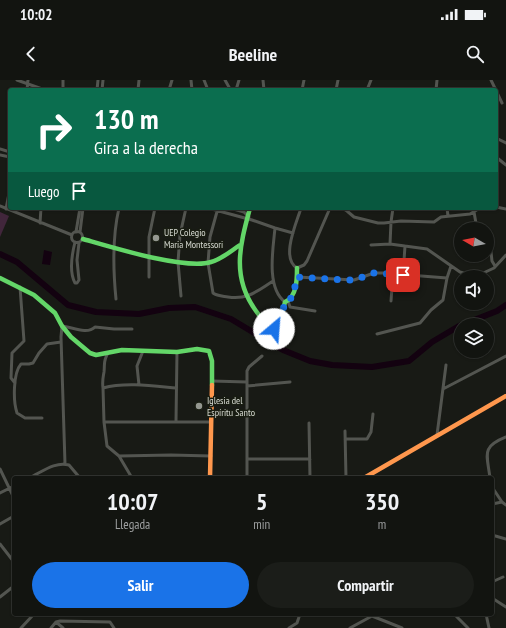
<!DOCTYPE html>
<html lang="es">
<head>
<meta charset="utf-8">
<style>
  body { margin:0; font-family:"PT Sans Narrow",sans-serif; background:#1b1d19; color:#f1f3f6; height:100vh; display:flex; flex-direction:column; font-size:15px; white-space:nowrap }
  * { box-sizing:border-box; margin:0 }
  p { font-size:13px; color:#9c9e9f }
  .icon { flex:none; width:22px; height:22px; fill:none; stroke:currentColor; stroke-width:2; stroke-linecap:round; stroke-linejoin:round }
  .map { position:relative; flex:1; overflow:hidden }
  .sheet { position:absolute; left:12px; top:396px; width:482px; height:140px; display:flex; flex-direction:column; background:#121410; border-radius:4px; box-shadow:0 1px 3px #0004,0 0 0 1px #313330 }
  .sheet>* { flex:none }
  .top-card { position:absolute; left:8px; top:8px; width:490px; height:122px; border-radius:4px; box-shadow:0 1px 3px #0004,0 0 0 1px #313330; background:#0b6e4f; color:#fff; overflow:hidden }
  .needle { width:26px; rotate:279deg }
  .buttons { position:absolute; left:454px; top:142px; display:grid; gap:8px }
  .buttons a { display:grid; place-items:center; width:40px; height:40px; border-radius:50%; background:#121410; box-shadow:0 1px 3px #0004,0 0 0 1px #313330; font-size:20px }
  .pin { position:absolute; display:grid; place-items:center; width:34px; height:34px; color:#fff; margin:-17px; border-radius:8px; box-shadow:0 2px 6px #0006 }
  .me { position:absolute; width:44px; margin:-22px; rotate:27deg; stroke-linejoin:round; filter:drop-shadow(0 0 3px #0008) }
  .turn { display:flex; align-items:center; gap:14px; height:84px; padding:0 20px; font-size:18px }
  .turn .icon { width:52px; height:52px; stroke-width:2.5 }
  .turn b { display:block; font-size:28px; line-height:34px }
  .then { display:flex; align-items:center; height:38px; padding:0 20px; background:#0003; gap:8px; font-size:15px }
  .eta { display:flex; justify-content:space-evenly; align-items:center; height:68px; text-align:center }
  .eta b { font-size:24px; font-weight:800; line-height:28px }
  .button { display:flex; gap:8px; margin-top:auto; padding:8px 20px }
  .button a { flex:1; height:46px; border-radius:24px; background:#1a73e8; color:#fff; font-size:16px; font-weight:800; line-height:46px; text-align:center }
  .button a+a { background:#1b1d19; color:#f1f3f6 }
  .status { display:flex; justify-content:space-between; align-items:center; height:28px; padding:0 20px; background:#121410; direction:ltr }
  .status svg { height:11px; fill:currentColor }
  header { display:flex; justify-content:space-between; align-items:center; height:52px; padding:0 20px; background:#121410; font-size:18px; font-weight:800 }
  .map>svg:first-child { display:block }
  .green { fill:#41263b }
  .water { fill:#130210 }
  .lines { fill:none; stroke-linecap:round; stroke-linejoin:round }
  .river { stroke:#130210; stroke-width:6 }
  .street { stroke:#535550; stroke-width:3 }
  .fast { stroke:#63d668; stroke-width:4.5 }
  .slow { stroke:#ff974d; stroke-width:4.5 }
  .route { stroke:#1a73e8; stroke-width:7; stroke-dasharray:0 12.6 }
  .poi-dot { fill:#949790; stroke:#191d12; stroke-width:1.5 }
  .labels { text-anchor:middle; dominant-baseline:central; stroke-width:3; stroke-linejoin:round; paint-order:stroke }
  .poi-label { font-size:10px; fill:#d7dad2; stroke:#191d12; text-anchor:start }
</style>
</head>
<body>
<div class="status"><b>10:02</b><svg viewBox="0 0 49 12"><path d="M0 12V9h3v3zM5 12V6h3v6zM10 12V3h3v9zM15 12V0h3v12zM26 1h20v11H26zM47 4h2v5h-2z"/></svg></div>
<header><svg class="icon" aria-label="back" viewBox="0 0 24 24"><path d="M15 5l-7 7 7 7"/></svg>Beeline<svg class="icon" aria-label="search" viewBox="0 0 24 24"><circle cx="10" cy="10" r="6"/><path d="M15 15l6 6"/></svg></header>
<div class="map">
<svg width="506" height="548" viewBox="0 0 506 548">
  <rect width="100%" height="100%" fill="#181a15"/>
  <path class="green" d="M0 132 9 136 0 157Z"/>
  <path class="water" d="M44 170 52 172 50 185 42 184Z"/>
  <g class="lines">
    <path class="river" d="M0 174 17 182 68 225 96 232 139 234 169 228 195 227 231 239 283 270 310 281 332 285 372 287 409 281 432 262 459 246 497 231 506 225"/>
    <path class="street" d="M17 0 45 10
      M191 0 192 10
      M204 0 208 10
      M225 0 230 9
      M263 0 264 10
      M491 0 502 23
      M27 10 28 0
      M63 10V0
      M97 10 98 0
      M102 10 103 0
      M138 10 139 0
      M169 10 172 0
      M236 10 239 0
      M302 10 304 0
      M336 10 338 0
      M367 10 371 0
      M436 10 437 0
      M496 58 506 63
      M0 69 10 72
      M0 75 10 77
      M496 77 506 85
      M0 126 72 155
      M496 127 506 129
      M208 128 252 140 275 148 293 153
      M218 128 210 157 208 183 213 213C217 216 222 216 228 217 248 220 257 211 273 201
      M230 128 244 132 249 137
      M301 128C297 142 280 178 297 188L304 185 307 181 330 128
      M342 128 347 131 354 137 378 143H384L401 141 434 142 441 137 470 134 480 128
      M447 128 448 136
      M6 129 10 108
      M474 132 477 149
      M40 143 41 128
      M275 148C273 169 266 208 285 222
      M71.5 157a5.5 5.5 0 1 1 11 0a5.5 5.5 0 1 1-11 0Z
      M76 152 80 128
      M80 152 83 128
      M75 162C72 174 69 192 75 203H77L79 200 77 180 79 163
      M390 164 391 142 393 128
      M371 165 390 164 427 169 460 192 473 196 479 195 494 188 506 175
      M491 172 492 181 495 186
      M403 195 405 166
      M149 197V157L155 128
      M297 197 354 200 374 193H383L447 198
      M181 216 178 182 180 155 186 128
      M116 219C113 189 112 158 119 128
      M288 221 290 227 315 231
      M391 221 393 194
      M377 254 420 243 431 230 443 220 447 198 451 186
      M212 301 247 302
      M15 303 11 298 12 273 24 261 20 207
      M139 305 137 286 143 271
      M247 306 290 302
      M103 308C102 301 103 298 104 292 105 283 103 281 108 273
      M443 309 506 276
      M42 338H25L17 333C13 321 13 293 21 284H29L33 283 39 273 47 264 61 262
      M176 341 177 272
      M104 342H211
      M309 343 310 398
      M345 351 346 398
      M437 355 446 285
      M345 359H367L371 352 373 334
      M119 376 171 375 211 376
      M247 379H310
      M65 384 61 257 62 246C72 247 87 255 95 247L114 249H132
      M0 389 14 418
      M29 398C42 392 55 381 69 385L80 398
      M132 398 119 376 107 366 104 342 103 308C125 302 154 306 176 308
      M247 398V291L249 287 262 276
      M490 398C487 374 481 367 506 357
      M492 407 502 422 506 425
      M0 413 14 406
      M492 424 502 422
      M0 444 14 436
      M492 455 506 459
      M0 464 14 482
      M492 505 494 501 503 497
      M0 517 14 506
      M492 518 506 527
      M454 534 468 548
      M486 534 489 548
      M372 536 402 548
      M56 542 63 548
      M21 548 34 534
      M51 548 56 542 60 541 110 542 114 548
      M289 548 297 543 300 534
      M350 548 372 536 374 534"/>
    <path class="fast" d="M250 128C240 165 231 197 256 231 261 238 267 246 276 249L279 245 285 222C297 217 297 199 297 188
      M83 159C111 167 185 190 211 182 222 179 231 171 240 165
      M0 198 34 215 55 233 62 246 71 257 90 273 96 275 122 270 177 272 197 269 209 271 212 281V305"/>
    <path class="slow" d="M210 398 212 305
      M364 398 506 316"/>
  </g>
  <g class="lines">
    <path class="route" d="M274 249H276L279 245 285 222 288 221 293 216 297 197 344 200H354L374 193 403 195"/>
  </g>
  <g class="poi-dot">
    <circle cx="156" cy="158" r="4"/>
    <circle cx="199" cy="326" r="4"/>
  </g>
  <g class="labels">
    <g class="poi-label">
      <text x="164" y="152">UEP Colegio<tspan x="164" dy="12">Maria Montessori</tspan></text>
      <text x="207" y="320">Iglesia del<tspan x="207" dy="12">Espíritu Santo</tspan></text>
    </g>
  </g>
</svg>
<div class="buttons">
<a><svg class="needle" viewBox="-14 -14 28 28"><path d="M0-13l5 13h-10z" fill="#e53935"/><path d="M0 13l5-13h-10z" fill="#9c9e9f"/></svg></a>
<a><svg class="icon" aria-label="sound" viewBox="0 0 24 24"><path d="M4 9h4l5-4v14l-5-4H4zM17 9q2 3 0 6"/></svg></a>
<a><svg class="icon" aria-label="layers" viewBox="0 0 24 24"><path d="M12 4l9 5-9 5-9-5zM3 14l9 5 9-5"/></svg></a>
</div>
<div class="pin" style="left:403px;top:195px;background:#d93025"><svg class="icon" aria-label="arrive" viewBox="0 0 24 24"><path d="M6 21V4h12l-3 4 3 4H6"/></svg></div>
<svg class="me" style="left:274px;top:249px" viewBox="-20 -20 40 40"><circle r="19" fill="#fff"/><path d="M0-13L10 11 0 6-10 11z" fill="#1a73e8"/></svg>
<div class="top-card">
<div class="turn"><svg class="icon" aria-label="right" viewBox="0 0 24 24"><path d="M7 20v-9h11M14 6l5 5-5 5"/></svg><div><b>130 m</b>Gira a la derecha</div></div>
<div class="then">Luego<svg class="icon" aria-label="arrive" viewBox="0 0 24 24"><path d="M6 21V4h12l-3 4 3 4H6"/></svg></div>
</div>
<section class="sheet">
<div class="eta">
<div><b>10:07</b><p>Llegada</p></div>
<div><b>5</b><p>min</p></div>
<div><b>350</b><p>m</p></div>
</div>
<div class="button"><a>Salir</a><a>Compartir</a></div>
</section>
</div>
</body>
</html>
